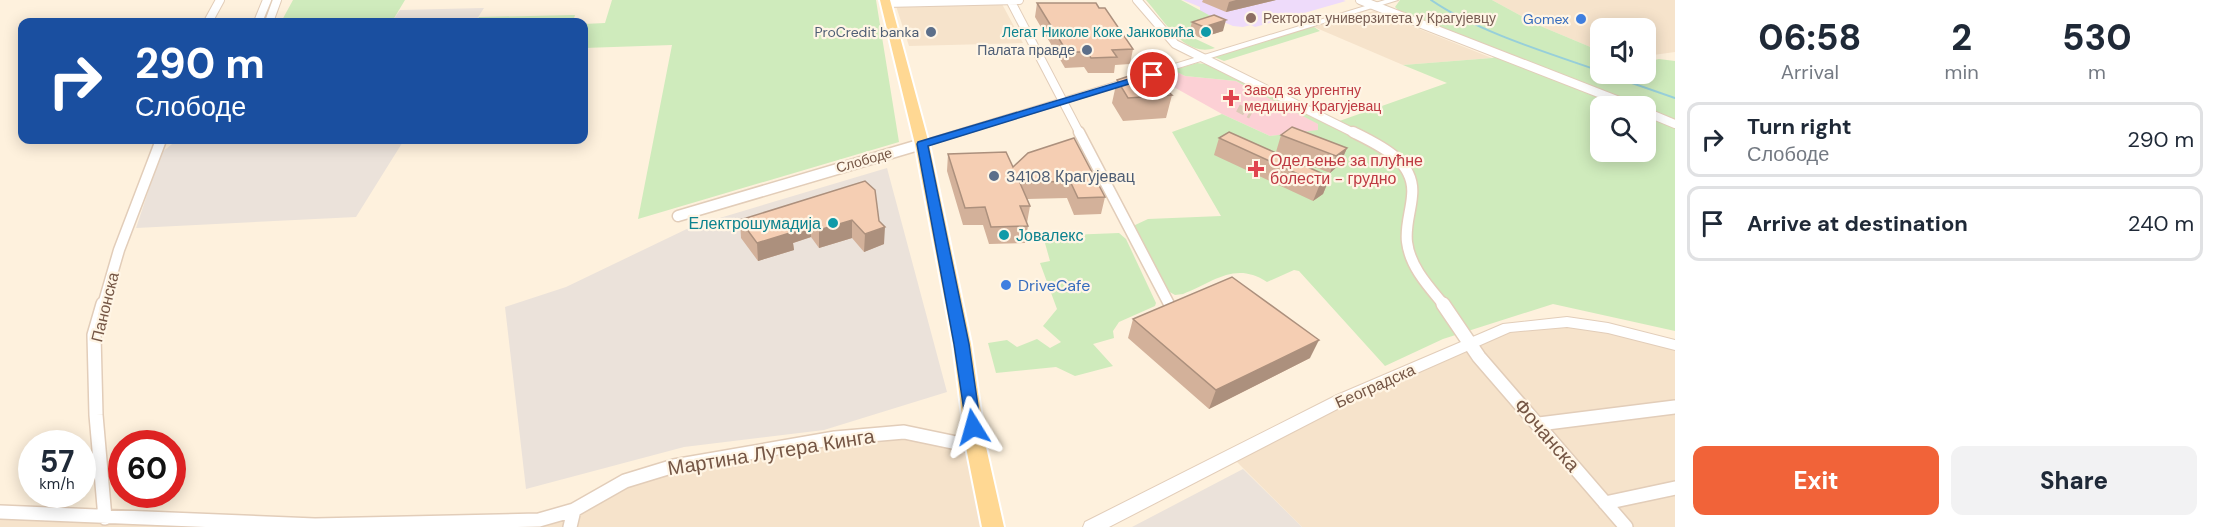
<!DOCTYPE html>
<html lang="en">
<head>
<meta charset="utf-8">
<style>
  body { margin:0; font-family:"DM Sans",sans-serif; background:#f2f2f3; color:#1f2937; height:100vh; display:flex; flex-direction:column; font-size:22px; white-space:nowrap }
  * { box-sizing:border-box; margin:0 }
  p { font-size:20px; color:#747a83 }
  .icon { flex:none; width:33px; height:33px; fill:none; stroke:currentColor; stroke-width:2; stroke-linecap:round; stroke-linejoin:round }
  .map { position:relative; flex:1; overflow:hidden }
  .details { display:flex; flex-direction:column; background:#fff; width:540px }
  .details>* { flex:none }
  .banner { position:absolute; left:18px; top:18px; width:570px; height:126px; border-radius:12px; box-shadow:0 3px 15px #0003; background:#1a4fa0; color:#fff; overflow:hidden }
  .fabs { position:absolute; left:1590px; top:18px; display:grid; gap:12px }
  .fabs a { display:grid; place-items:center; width:66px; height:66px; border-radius:12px; background:#fff; box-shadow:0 3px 15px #0003; font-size:30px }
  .speed { position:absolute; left:18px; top:430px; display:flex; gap:12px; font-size:30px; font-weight:700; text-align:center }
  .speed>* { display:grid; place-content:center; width:78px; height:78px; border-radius:50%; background:#fff; box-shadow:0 3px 15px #0003; line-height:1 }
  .speed small { font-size:15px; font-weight:400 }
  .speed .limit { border:9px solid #d22; background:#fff; color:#111 }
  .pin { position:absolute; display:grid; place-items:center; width:51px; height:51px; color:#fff; margin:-26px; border:3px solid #fff; border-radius:50%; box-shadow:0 2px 6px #0007 }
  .me { position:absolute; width:66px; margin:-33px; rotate:352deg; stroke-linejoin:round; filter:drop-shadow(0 0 4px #0008) }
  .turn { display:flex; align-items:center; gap:21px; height:126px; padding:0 18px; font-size:27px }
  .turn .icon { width:78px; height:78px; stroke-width:2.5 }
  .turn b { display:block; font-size:42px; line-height:51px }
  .eta { display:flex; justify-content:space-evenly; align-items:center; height:102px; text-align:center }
  .eta b { font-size:36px; font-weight:800; line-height:42px }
  .cta { display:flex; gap:12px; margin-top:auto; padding:12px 18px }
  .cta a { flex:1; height:69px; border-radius:12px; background:#f16339; color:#fff; font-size:24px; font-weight:800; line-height:69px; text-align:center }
  .cta a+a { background:#f2f2f3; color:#1f2937 }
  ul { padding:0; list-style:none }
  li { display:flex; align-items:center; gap:18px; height:75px; margin:0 12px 9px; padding:0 6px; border:3px solid #e0e1e3; border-radius:12px }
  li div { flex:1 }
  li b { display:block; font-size:22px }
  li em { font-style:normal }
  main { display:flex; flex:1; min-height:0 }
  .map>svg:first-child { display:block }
  .residential { fill:#f6e3cb }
  .industrial { fill:#ebe2da }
  .education { fill:#eedbfa }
  .medical { fill:#fcd0d5 }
  .green { fill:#cfebbc; fill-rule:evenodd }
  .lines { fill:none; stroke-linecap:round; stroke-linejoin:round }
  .stream { stroke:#97cfda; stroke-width:2 }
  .minor-tunnel { stroke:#dccab7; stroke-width:8; stroke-dasharray:8 4; stroke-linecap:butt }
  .minor-far2-casing { stroke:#e2cdb9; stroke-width:10 }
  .minor-far1-casing { stroke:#e2cdb9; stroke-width:13 }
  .minor-casing { stroke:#e2cdb9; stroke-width:16 }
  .tertiary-casing { stroke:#e2cdb9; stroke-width:2 }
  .primary-casing { stroke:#fff; stroke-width:4 }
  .minor-far2 { stroke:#fff; stroke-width:8 }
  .minor-far1 { stroke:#fff; stroke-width:10 }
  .minor { stroke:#fff; stroke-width:13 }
  .tertiary { fill:#fff; fill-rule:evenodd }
  .primary { fill:#ffd893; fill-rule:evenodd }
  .wall { fill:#d3b19a }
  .shaded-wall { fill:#ac907d }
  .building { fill:#f5ceb3; stroke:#ac907d; stroke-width:1.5 }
  .route { fill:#1a73e8; stroke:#114b97; stroke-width:1.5 }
  .education-dot { fill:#8d6e63; stroke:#fff5e5; stroke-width:2 }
  .shop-dot { fill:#3f7fe0; stroke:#fff5e5; stroke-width:2 }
  .service-dot { fill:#5c6f8a; stroke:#fff5e5; stroke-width:2 }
  .culture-dot { fill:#0f9aa8; stroke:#fff5e5; stroke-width:2 }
  .health-dot { fill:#e0444e; stroke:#fff5e5; stroke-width:2 }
  .labels { text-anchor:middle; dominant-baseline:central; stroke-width:4.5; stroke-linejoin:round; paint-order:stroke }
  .far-education-label { font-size:14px; fill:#785e54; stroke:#fff5e5; text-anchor:start }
  .far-shop-label { font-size:14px; fill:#366cbe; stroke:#fff5e5; text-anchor:end }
  .far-service-label { font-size:14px; fill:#4e5e75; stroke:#fff5e5; text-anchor:end }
  .far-culture-label { font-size:14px; fill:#0d838f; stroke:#fff5e5; text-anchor:end }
  .far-health-label { font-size:14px; fill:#be3a42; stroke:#fff5e5; text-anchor:start }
  .far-street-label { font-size:14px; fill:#755645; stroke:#fff5e5 }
  .health-label { font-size:16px; fill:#be3a42; stroke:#fff5e5; text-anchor:start }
  .service-label { font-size:16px; fill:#4e5e75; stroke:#fff5e5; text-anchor:start }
  .culture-label { font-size:16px; fill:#0d838f; stroke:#fff5e5; text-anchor:end }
  .shop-label { font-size:16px; fill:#366cbe; stroke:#fff5e5; text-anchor:start }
  .street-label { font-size:16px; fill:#755645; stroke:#fff5e5 }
  .near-street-label { font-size:20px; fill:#755645; stroke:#fff5e5 }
</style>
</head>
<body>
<main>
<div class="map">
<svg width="1675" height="527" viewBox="0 0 1675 527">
  <rect width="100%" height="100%" fill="#fef1dd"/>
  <path class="residential" d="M1492 0H1675V52L1646 56V28H1600V51L1538 25Z
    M1002 4 1023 43 909 46 896 6Z
    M1374 11 1492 58 1403 65 1314 27Z
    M1567 322 1675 345V527H1302L1232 457 1508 327Z
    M904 432 976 447 1001 527H0V511L105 518 539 520 674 465Z"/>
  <path class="industrial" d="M484 8 475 22H345L393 20 400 10Z
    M177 140H404L356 217 136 228 161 153Z
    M887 168 947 392 824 430 684 447 526 489 505 307 566 287 693 226Z
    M1243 469 1302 527H1132Z"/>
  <path class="education" d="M1183 0H1343L1346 1 1255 27 1251 25 1243 27 1233 26 1200 12V7Z"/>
  <path class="medical" d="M1173 70 1185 76 1236 81 1319 124 1318 131 1270 136 1222 114 1154 76Z"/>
  <path class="green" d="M293 0H405L393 20 281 22Z
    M612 0H876L899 142 638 219 672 45 584 48V24L605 23Z
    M1146 0H1181L1220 21 1183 33 1215 48C1184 58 1164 20 1146 0Z
    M1400 0H1492L1538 25 1600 51V74H1646V62L1659 59 1675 61V331L1553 304 1443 339 1385 366 1299 271 1294 270 1267 282C1235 261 1214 282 1183 294L1175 295 1168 291 1133 226 1148 219 1221 216 1172 132 1222 114 1270 136 1318 130V124L1236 81 1185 76 1173 70 1197 63 1206 64 1328 125 1447 83 1403 65 1492 58 1503 54 1404 16 1395 7ZM1600 106H1646V152H1600Z
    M575 15 573 22H475L479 17Z
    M1311 25 1320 31 1224 61 1212 56Z
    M1119 233 1126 239 1156 303 1155 306 1119 322 1113 331 1114 338 1093 344 1113 366 1075 376 1056 367 996 373 988 343 1007 340 1017 347 1037 339 1050 348 1061 342 1043 326 1057 309 1040 263 1050 261 1043 236Z"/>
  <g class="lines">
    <path class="stream" d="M1431 0C1476 31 1548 53 1600 71
      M1606 74 1675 98"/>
    <path class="minor-tunnel" d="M1238 108 1251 115"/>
    <g class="minor-far2-casing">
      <path id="minor-far2" d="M1010 0 1080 134
        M1137 0 1175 44 1356 134
        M1360 0 1632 106
        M885 3 1019 0
        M208 22 220 0
        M258 22 267 0
        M269 22 277 0
        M1646 112 1675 124"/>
    </g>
    <g class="minor-far1-casing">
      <path id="minor-far1" d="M1079 132 1169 304
        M1353 132C1379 145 1416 161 1412 196 1411 211 1405 226 1407 242 1410 267 1429 287 1444 305
        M678 216 922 144
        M103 305 119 250 161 140"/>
    </g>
    <g class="minor-casing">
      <path id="minor" d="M103 304 94 335 96 415 105 518
        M1443 304 1479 357 1626 527
        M1539 424 1675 407
        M1605 503 1675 488
        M0 512 315 525 539 520 574 510 625 481 674 466 835 438 904 432 976 447
        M570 527 574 510"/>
    </g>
    <g class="tertiary-casing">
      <path id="tertiary" d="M1385 0H1398L926 146 922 147 916 144 918 142Z
        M1567 317 1608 323 1675 340V350L1608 333 1567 327 1510 332 1349 403 1109 527H1083L1085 522 1337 395 1503 324Z"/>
    </g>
    <g class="primary-casing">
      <path id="primary" d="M880 0H890L929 144 971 344 986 447 1004 527H982L966 447 953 344 915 144Z"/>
    </g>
    <use href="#minor-far2" class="minor-far2"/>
    <use href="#minor-far1" class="minor-far1"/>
    <use href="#minor" class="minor"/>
    <use href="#tertiary" class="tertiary"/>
    <use href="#primary" class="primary"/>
  </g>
  <path class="wall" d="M1203 0H1276L1226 12 1202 2Z
    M1037 3 1133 49 1130 64 1115 65 1114 73H1088L1084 67 1065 68 1035 17Z
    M1192 22 1223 31 1201 38 1189 33Z
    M1117 80 1172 95 1166 118 1123 121 1112 103Z
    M1281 135 1347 148 1340 164 1330 173 1276 152Z
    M1219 138 1330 177 1323 194 1313 201 1214 155Z
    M1028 153 1105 197 1101 214 1074 215 1067 198 1027 199 1030 206 1027 223 1028 226 1025 243 989 244 983 225H963L947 171 948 154 1013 167Z
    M865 181 879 221 884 244 864 252 852 238 819 248 811 237 793 243 794 250 758 261 741 238 740 220Z
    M1133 319 1310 358 1209 409 1128 338Z"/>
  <path class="shaded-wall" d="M1236 0H1276L1226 12 1229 2Z
    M1226 20 1223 31 1201 38 1204 27Z
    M1347 148 1340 164 1330 173 1336 156Z
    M1330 177 1323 194 1313 201 1320 184Z
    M810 220 811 237 793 243 794 250 758 261 757 243 788 226Z
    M852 220V238L819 248V230Z
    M885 227 884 244 864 252 865 234Z
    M1319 340 1310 358 1209 409 1216 390Z"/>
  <path class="building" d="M1037 3H1096L1099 8H1105L1133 49 1112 50 1117 57 1091 58 1087 52H1067Z
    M1214 15 1226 20 1204 27 1192 22Z
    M1141 72 1148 73 1172 95 1128 98 1117 80Z
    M1292 127 1347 148 1336 156 1281 135Z
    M1229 132 1330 177 1320 184 1219 138Z
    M1074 138 1105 197 1078 198 1070 181 1020 183 1030 206H1020L1028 226 991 227 985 207 965 208 948 154 1006 152 1013 167 1028 153Z
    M865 181 875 190 879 221 885 227 865 234 852 220 819 230 810 220 788 226 793 232 757 243 740 220Z
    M1232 277 1319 340 1216 390 1133 319Z"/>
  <path class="route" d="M1149 73 1158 75 928 146 969 344 981 427 979 431 973 433 967 431 954 344 917 144 918 142Z"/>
  <circle class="education-dot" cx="1251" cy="18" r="6"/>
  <g class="shop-dot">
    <circle cx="1581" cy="19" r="6"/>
    <circle cx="1006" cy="285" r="6"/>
  </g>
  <g class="service-dot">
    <circle cx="931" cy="32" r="6"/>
    <circle cx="1087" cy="50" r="6"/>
    <circle cx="994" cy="176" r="6"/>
  </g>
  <g class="culture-dot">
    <circle cx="1206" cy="32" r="6"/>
    <circle cx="833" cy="223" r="6"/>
    <circle cx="1004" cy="235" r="6"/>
  </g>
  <g class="health-dot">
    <path d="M1228 89h6v6h6v6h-6v6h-6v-6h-6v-6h6z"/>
    <path d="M1253 160h6v6h6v6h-6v6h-6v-6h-6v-6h6z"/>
  </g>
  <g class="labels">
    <g class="far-education-label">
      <text x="1263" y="18">Ректорат универзитета у Крагујевцу</text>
    </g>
    <g class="far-shop-label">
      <text x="1569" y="19">Gomex</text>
    </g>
    <g class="far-service-label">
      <text x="919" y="32">ProCredit banka</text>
      <text x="1075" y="50">Палата правде</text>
    </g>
    <g class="far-culture-label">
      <text x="1194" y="32">Легат Николе Коке Јанковића</text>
    </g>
    <g class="far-health-label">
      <text x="1244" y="90">Завод за ургентну<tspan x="1244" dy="16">медицину Крагујевац</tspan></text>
    </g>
    <g class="far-street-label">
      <text transform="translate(864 160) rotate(-16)">Слободе</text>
    </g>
    <g class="health-label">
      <text x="1270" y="160">Одељење за плућне<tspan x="1270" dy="18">болести - грудно</tspan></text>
    </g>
    <g class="service-label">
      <text x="1006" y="176">34108 Крагујевац</text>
    </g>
    <g class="culture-label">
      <text x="821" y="223">Електрошумадија</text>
      <text x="1016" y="235" text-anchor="start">Јовалекс</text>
    </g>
    <g class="shop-label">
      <text x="1018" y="285">DriveCafe</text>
    </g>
    <g class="street-label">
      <text transform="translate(105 307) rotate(-76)">Панонска</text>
      <text transform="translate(1375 386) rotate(-24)">Београдска</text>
    </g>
    <g class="near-street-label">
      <text transform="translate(1547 435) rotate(49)">Фочанска</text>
      <text transform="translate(771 452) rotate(-9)">Мартина Лутера Кинга</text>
    </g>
  </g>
</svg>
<div class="fabs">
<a><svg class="icon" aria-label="sound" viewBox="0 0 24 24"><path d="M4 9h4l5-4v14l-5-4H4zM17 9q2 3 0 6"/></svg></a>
<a><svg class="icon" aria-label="search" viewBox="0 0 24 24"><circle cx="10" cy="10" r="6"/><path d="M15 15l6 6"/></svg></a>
</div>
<div class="speed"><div>57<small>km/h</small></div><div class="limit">60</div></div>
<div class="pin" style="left:1153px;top:75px;background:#d93025"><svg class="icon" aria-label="arrive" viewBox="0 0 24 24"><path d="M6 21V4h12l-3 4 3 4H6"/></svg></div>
<svg class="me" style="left:973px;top:427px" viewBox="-20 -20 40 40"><path d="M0-17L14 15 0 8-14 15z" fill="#1a73e8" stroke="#fff" stroke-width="4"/></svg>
<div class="banner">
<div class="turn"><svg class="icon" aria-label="right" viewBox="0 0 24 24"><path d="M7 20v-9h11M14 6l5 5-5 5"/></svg><div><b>290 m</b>Слободе</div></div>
</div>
</div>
<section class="details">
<div class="eta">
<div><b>06:58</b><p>Arrival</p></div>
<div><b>2</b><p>min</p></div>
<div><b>530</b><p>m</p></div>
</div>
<ul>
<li><svg class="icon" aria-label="right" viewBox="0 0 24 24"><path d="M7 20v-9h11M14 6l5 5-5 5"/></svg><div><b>Turn right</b><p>Слободе</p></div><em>290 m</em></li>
<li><svg class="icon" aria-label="arrive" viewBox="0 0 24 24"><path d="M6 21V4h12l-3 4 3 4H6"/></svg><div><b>Arrive at destination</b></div><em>240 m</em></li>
</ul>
<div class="cta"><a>Exit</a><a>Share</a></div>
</section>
</main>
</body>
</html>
